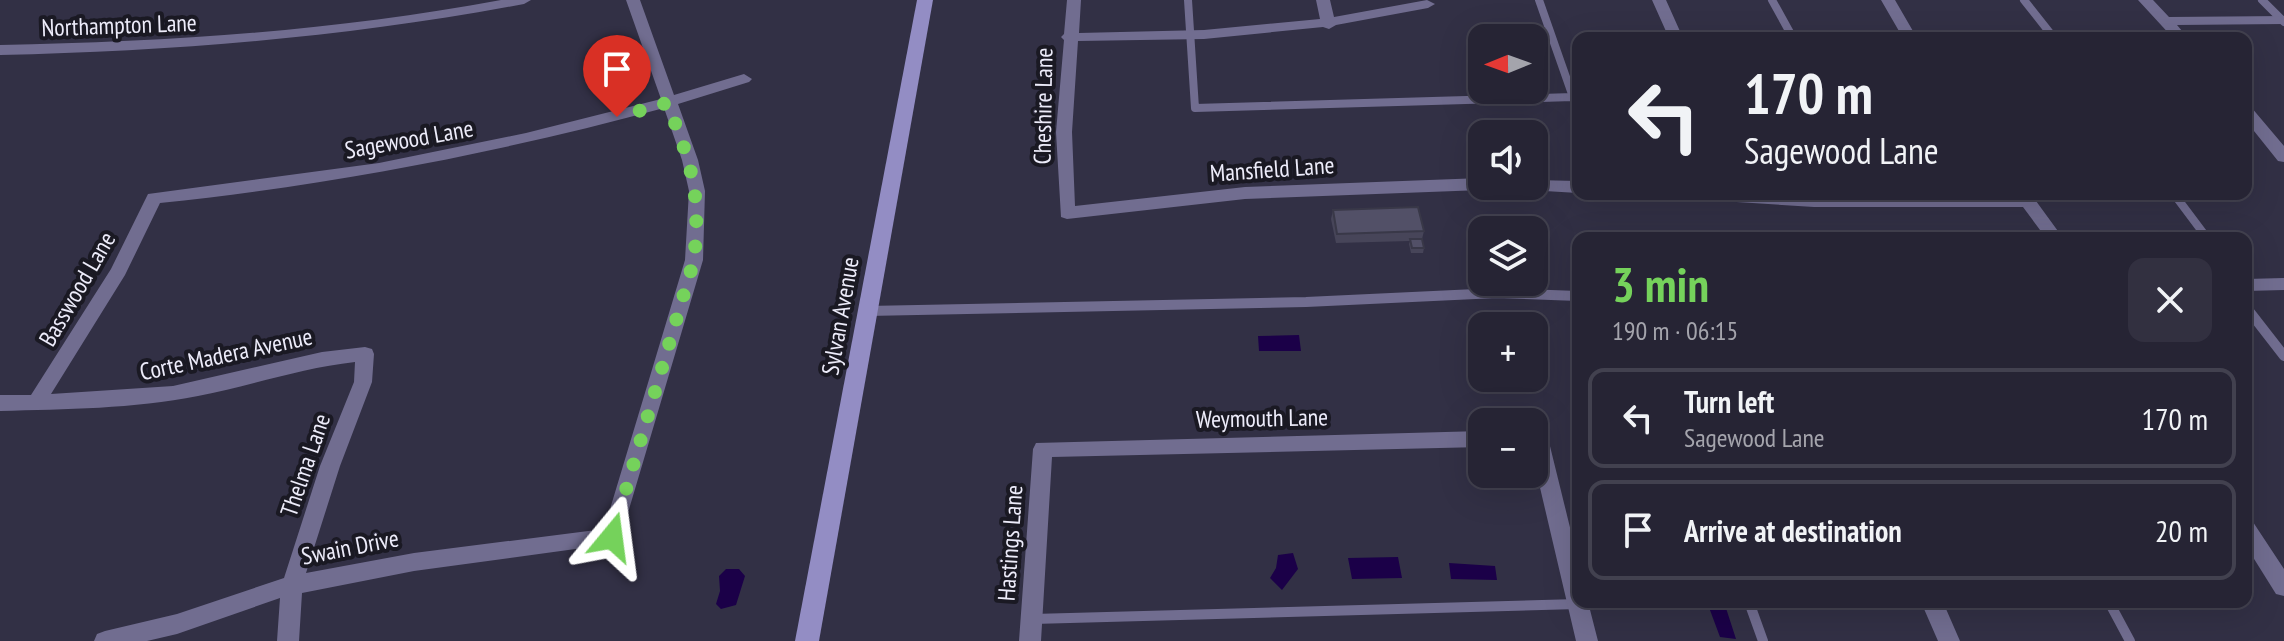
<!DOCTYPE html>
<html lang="en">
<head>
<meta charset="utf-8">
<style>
  body { margin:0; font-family:"PT Sans Narrow",sans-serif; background:#323040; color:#f1f3f6; height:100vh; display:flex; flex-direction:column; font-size:30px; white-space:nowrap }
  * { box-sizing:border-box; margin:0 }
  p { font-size:26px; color:#a4a4ac }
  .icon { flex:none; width:44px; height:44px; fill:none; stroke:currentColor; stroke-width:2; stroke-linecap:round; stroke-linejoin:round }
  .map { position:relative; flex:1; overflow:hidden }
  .sheet { position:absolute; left:1572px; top:232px; width:680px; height:376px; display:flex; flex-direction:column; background:#262434; border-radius:16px; box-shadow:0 8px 32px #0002,0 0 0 2px #42414f }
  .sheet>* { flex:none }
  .guide { position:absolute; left:1572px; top:32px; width:680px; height:168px; border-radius:16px; box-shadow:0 8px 32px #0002,0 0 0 2px #42414f; background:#262434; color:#f1f3f6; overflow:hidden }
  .needle { width:52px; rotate:269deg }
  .buttons { position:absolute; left:1468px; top:24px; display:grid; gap:16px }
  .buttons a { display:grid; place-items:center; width:80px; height:80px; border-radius:16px; background:#262434; box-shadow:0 8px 32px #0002,0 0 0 2px #42414f; font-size:40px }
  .pin { position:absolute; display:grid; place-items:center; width:68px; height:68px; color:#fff; margin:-82px -34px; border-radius:50% 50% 50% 0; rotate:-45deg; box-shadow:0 0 8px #0007 }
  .pin .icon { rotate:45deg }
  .me { position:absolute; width:88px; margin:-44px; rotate:16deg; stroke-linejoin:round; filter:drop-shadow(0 0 6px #0008) }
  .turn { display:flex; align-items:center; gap:28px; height:168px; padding:0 40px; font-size:36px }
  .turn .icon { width:104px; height:104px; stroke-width:2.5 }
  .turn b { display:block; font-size:56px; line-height:68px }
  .round { display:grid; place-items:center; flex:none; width:84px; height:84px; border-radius:16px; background:#323040 }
  .summary { display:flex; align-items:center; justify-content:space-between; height:136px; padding:0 40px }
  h1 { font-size:48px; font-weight:700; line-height:60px; color:#75d25b }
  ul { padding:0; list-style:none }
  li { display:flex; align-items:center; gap:24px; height:100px; margin:0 16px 12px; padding:0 24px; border:4px solid #42414f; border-radius:16px }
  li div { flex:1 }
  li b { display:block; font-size:30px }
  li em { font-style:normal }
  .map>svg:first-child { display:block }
  .water { fill:#1b0048 }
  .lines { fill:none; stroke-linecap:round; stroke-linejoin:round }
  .service-far1 { stroke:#716d90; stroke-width:8 }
  .service { stroke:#716d90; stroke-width:10 }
  .minor { fill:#716d90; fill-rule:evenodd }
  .secondary { fill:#938dc4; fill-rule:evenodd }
  .wall { fill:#474559 }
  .building { fill:#525067; stroke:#393848; stroke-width:2 }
  .route { stroke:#75d25b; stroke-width:14; stroke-dasharray:0 25.2 }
  .labels { text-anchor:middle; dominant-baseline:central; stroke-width:8; stroke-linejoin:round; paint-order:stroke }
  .street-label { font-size:24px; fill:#edecfa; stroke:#1a1923 }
</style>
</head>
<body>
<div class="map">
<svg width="2284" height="641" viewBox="0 0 2284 641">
  <rect width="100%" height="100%" fill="#323045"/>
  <path class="water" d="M1299 335 1301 351H1259L1258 336Z
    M1293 553 1298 569 1282 590 1270 578 1276 568 1278 555Z
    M1398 557 1402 578 1352 579 1348 558Z
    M1449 563 1495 566 1497 580 1451 579Z
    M726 569H739L745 576 736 605 721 609 716 604 720 591 719 576Z
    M1707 602 1725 605 1736 639 1720 637Z"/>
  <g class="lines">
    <path class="service-far1" d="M1188 0 1195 108 1573 97 1539 0
      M1772 0 1793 38
      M2024 0 2054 38
      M2262 0 2284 22
      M1573 97 1578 111
      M2174 194 2207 238"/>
    <path class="service" d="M2246 307 2284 356
      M867 311 1306 302 1497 293 1578 296
      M1749 602 1763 641
      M2109 602 2130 641
      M1033 619 1578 604"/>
    <path class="minor" d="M501 0H531L524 4C350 37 177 51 0 55V45C168 42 335 31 501 0Z
      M626 0H640L674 95 744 74 752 79 749 82 678 104 698 160 705 191 703 260 619 543 414 571 302 593 299 641H277L280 598 177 634 147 641H94L97 634 105 631 177 614 284 578 320 466 354 382 355 362C301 368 250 386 198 396 133 409 66 409 0 411V395H31L111 269 148 194 379 163 526 133 661 99ZM664 108 682 160 689 191 685 260 604 529 414 553 306 573 340 466 372 382 374 354 372 349 365 347 322 352 173 386 51 394 125 275 160 203C331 185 498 153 664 108Z
      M1067 0H1081L1079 33 1204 30 1320 19 1316 0H1330L1334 17 1427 0 1435 4 1428 8 1336 25 1329 29 1323 27 1204 39 1078 41 1072 132 1075 206 1245 187 1482 178V186H1489L1482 190 1245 199 1067 219 1061 217 1056 132 1064 40 1061 37 1064 34Z
      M1652 0H1666L1683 38H1669Z
      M1881 0H1895L1917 38H1903Z
      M2138 0H2153L2169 17 2284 16V24L2177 25 2188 38H2173Z
      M2246 106 2251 107 2284 146V162L2278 161 2246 121Z
      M1534 180 1578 181V193L1528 190 1526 186H1534Z
      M1697 194H2031L2063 238H2046L2023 207H1814L1705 200Z
      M2284 278V290L2246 291V279Z
      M1534 430 1545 432 1548 438 1578 560V602H1588L1598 641H1576L1534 462Z
      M1482 431V447L1052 457 1041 641H1019L1033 449 1036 443Z
      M2246 519 2253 522 2284 569V596L2276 594 2246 546Z
      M1921 602H1943L1960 641H1938Z"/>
    <path class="secondary" d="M917 0H933L819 641H795Z"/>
  </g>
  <path class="wall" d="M1333 210 1424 231 1422 239 1424 248 1423 253H1411L1409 244 1410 241 1336 243 1331 219Z"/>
  <path class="building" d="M1418 207 1424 231 1337 234 1333 210Z
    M1410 239H1422L1424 248H1412Z"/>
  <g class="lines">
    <path class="route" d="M612 537 694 260C701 193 692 165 667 103L617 117"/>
  </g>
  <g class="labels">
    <g class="street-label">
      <text transform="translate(119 25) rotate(-2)">Northampton Lane</text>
      <text transform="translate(1043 106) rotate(-89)">Cheshire Lane</text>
      <text transform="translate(409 139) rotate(-10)">Sagewood Lane</text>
      <text transform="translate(1272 169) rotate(-4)">Mansfield Lane</text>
      <text transform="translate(77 289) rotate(-60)">Basswood Lane</text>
      <text transform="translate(840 316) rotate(-80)">Sylvan Avenue</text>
      <text transform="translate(226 354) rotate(-12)">Corte Madera Avenue</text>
      <text transform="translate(1262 418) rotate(-1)">Weymouth Lane</text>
      <text transform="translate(305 465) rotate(-71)">Thelma Lane</text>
      <text transform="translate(1010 543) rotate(-86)">Hastings Lane</text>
      <text transform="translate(350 547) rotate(-11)">Swain Drive</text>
    </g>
  </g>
</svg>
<div class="buttons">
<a><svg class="needle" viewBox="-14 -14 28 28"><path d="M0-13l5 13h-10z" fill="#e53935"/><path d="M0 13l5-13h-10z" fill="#a4a4ac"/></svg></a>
<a><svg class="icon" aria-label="sound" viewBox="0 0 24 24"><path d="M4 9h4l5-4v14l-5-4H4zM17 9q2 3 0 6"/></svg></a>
<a><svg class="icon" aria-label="layers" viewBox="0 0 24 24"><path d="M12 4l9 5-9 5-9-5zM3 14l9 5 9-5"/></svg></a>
<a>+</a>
<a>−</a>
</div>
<div class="pin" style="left:617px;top:117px;background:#d93025"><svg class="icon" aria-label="arrive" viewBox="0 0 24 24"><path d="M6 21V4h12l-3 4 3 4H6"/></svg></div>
<svg class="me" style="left:612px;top:537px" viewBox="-20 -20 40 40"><path d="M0-17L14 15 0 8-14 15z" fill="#75d25b" stroke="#fff" stroke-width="4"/></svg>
<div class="guide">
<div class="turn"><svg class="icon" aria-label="left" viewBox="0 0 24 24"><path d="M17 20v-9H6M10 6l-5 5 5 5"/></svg><div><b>170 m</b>Sagewood Lane</div></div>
</div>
<section class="sheet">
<div class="summary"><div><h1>3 min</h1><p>190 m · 06:15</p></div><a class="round"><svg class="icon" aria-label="close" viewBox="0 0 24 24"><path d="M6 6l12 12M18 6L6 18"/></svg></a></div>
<ul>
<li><svg class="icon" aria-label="left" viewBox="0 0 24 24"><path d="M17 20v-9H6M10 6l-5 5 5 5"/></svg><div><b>Turn left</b><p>Sagewood Lane</p></div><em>170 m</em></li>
<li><svg class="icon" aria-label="arrive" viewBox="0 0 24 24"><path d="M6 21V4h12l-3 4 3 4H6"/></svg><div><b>Arrive at destination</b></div><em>20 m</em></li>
</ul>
</section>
</div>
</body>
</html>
